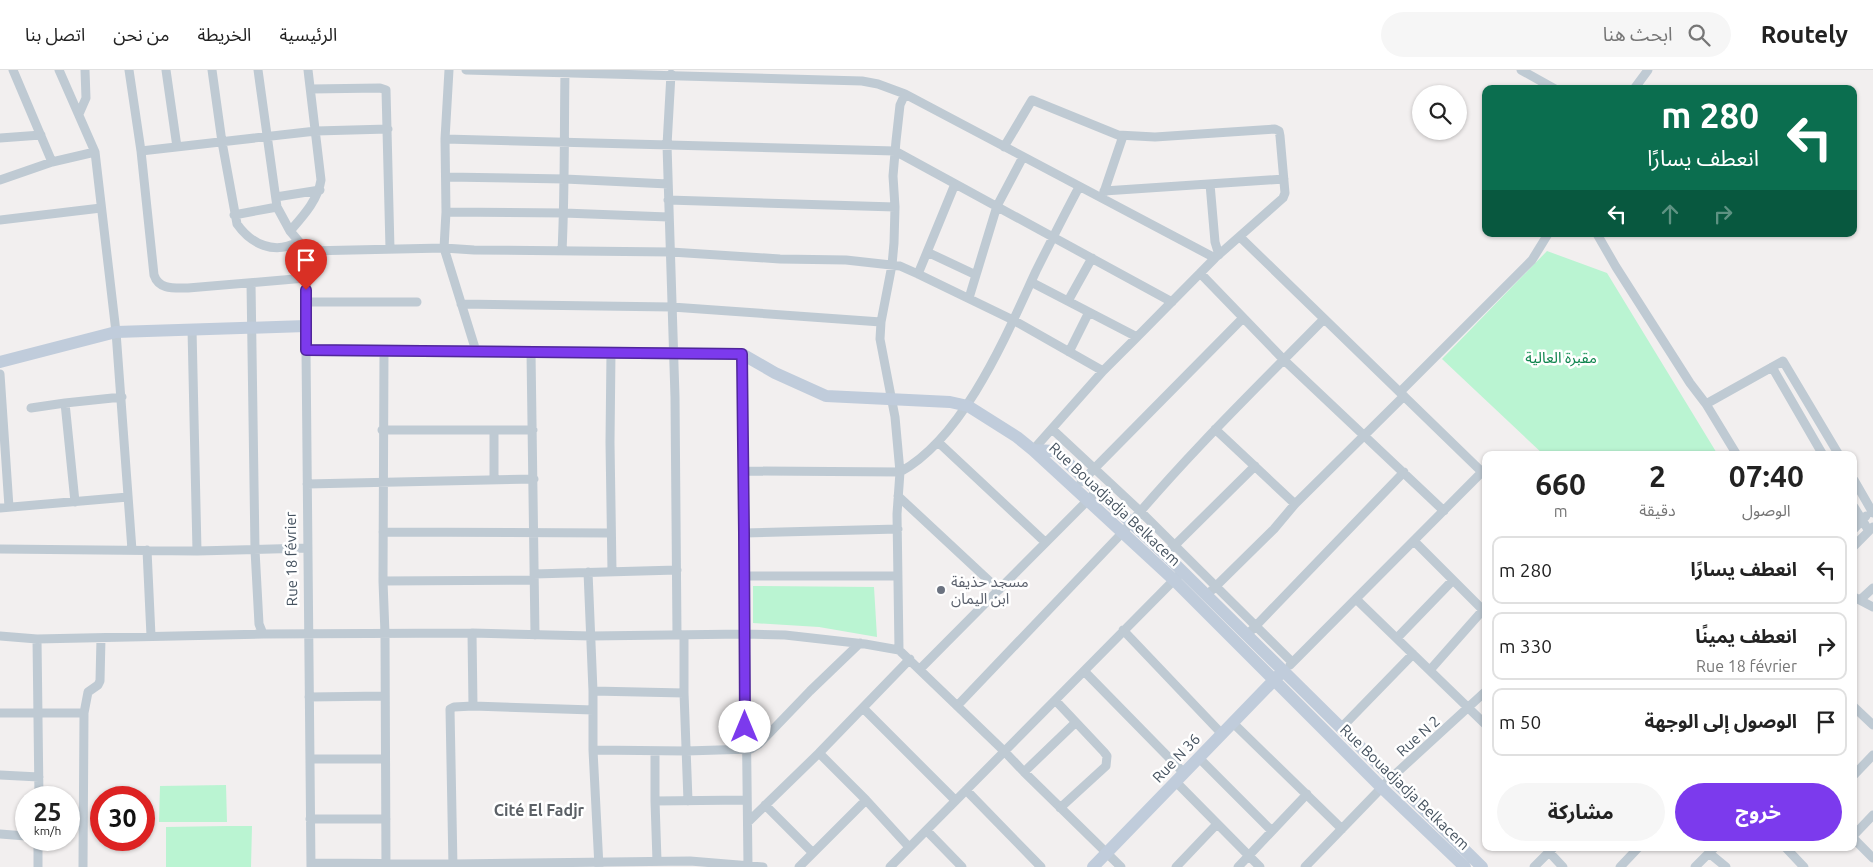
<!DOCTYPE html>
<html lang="ar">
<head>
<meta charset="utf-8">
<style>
  body { margin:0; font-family:Ubuntu,"Noto Sans Arabic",sans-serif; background:#f6f6f6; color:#222; direction:rtl; height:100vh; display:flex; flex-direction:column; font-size:19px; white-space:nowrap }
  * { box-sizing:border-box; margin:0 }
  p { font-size:16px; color:#767676 }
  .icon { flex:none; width:28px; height:28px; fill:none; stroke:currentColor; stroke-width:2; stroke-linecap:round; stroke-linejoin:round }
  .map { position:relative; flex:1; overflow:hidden; direction:ltr }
  .side { position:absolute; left:1482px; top:381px; width:375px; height:400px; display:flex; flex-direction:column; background:#fff; border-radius:10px; box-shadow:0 1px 4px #0004; direction:rtl }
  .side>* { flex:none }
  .hud { position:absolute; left:1482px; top:15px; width:375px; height:152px; border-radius:10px; box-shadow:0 1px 4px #0004; direction:rtl; background:#0b6e4f; color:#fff; overflow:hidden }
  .fabs { position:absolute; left:1412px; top:15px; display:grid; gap:10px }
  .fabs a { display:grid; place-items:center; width:55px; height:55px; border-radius:50%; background:#fff; box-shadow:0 1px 4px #0004; font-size:25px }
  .speed { position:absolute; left:15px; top:716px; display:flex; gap:10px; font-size:25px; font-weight:700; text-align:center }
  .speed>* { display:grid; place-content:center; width:65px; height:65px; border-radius:50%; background:#fff; box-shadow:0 1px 4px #0004; line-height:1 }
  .speed small { font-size:12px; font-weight:400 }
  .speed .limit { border:8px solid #d22; background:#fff; color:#111 }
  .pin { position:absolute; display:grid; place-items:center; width:42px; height:42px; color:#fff; margin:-51px -21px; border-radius:50% 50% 50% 0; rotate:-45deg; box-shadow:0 0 5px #0007 }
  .pin .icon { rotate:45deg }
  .me { position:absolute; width:55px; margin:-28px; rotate:0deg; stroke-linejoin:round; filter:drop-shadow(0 0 4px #0008) }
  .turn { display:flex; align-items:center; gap:18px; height:105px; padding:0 15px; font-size:22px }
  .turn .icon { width:65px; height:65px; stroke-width:2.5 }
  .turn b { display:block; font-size:35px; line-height:42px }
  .lanes { display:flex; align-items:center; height:48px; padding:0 15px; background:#0003; justify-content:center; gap:25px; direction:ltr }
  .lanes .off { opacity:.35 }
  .eta { display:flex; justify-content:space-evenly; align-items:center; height:85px; text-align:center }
  .eta b { font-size:30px; font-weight:700; line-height:35px }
  .action { display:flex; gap:10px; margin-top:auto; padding:10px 15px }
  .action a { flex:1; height:58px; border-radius:30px; background:#7c3aed; color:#fff; font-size:20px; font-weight:700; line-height:58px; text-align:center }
  .action a+a { background:#f6f6f6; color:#222 }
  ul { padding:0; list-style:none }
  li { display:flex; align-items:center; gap:15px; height:68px; margin:0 10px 8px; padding:0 5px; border:2px solid #e0e0e0; border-radius:10px }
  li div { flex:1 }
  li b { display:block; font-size:19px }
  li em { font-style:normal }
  header { display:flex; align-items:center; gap:30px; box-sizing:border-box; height:70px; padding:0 25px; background:#fff; border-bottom:1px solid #e0e0e0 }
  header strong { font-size:24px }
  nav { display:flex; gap:28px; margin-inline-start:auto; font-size:18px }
  .search { width:350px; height:45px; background:#f6f6f6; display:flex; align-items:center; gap:12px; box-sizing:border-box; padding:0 18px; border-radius:28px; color:#767676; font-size:19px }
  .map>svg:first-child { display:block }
  .green { fill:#baf4d2 }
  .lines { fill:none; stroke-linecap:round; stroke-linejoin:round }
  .street { stroke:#bfcad3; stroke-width:9 }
  .secondary { stroke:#c0ccdb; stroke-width:12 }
  .route-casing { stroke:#51269a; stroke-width:12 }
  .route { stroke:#7c3aed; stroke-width:9 }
  .worship-dot { fill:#6b7280; stroke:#fff; stroke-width:2 }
  .labels { text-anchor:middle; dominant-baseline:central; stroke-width:5; stroke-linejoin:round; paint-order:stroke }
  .park-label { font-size:15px; fill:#0d844c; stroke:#fff }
  .street-label { font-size:15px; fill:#45525f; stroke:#fff }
  .worship-label { font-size:15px; fill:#5b616d; stroke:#fff; text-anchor:start }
  .neighbourhood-label { font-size:16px; font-weight:bold; fill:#5b6066; stroke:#fff }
</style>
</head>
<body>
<header>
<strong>Routely</strong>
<div class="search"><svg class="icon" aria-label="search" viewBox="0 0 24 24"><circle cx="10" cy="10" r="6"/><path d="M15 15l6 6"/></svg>ابحث هنا</div>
<nav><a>الرئيسية</a><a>الخريطة</a><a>من نحن</a><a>اتصل بنا</a></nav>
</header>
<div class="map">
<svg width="1873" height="797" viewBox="0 0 1873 797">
  <rect width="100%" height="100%" fill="#f2efef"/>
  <path class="green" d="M1547 181 1607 203 1718 385H1544L1442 289Z
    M753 516 874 517 877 567 819 557 753 553Z
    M226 715 227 752H159L160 716Z
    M227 756H252L251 797H166V757Z"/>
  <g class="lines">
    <path class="street" d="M13 0 52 92
      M59 0 95 82 116 262 132 480
      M129 0 141 81 154 205C159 220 174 218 188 218L306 208
      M166 0 177 77
      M212 0 222 72 237 154C251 174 274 185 298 172
      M258 0 277 137 290 161 307 181 444 178 474 180 671 182 780 189 846 190 900 196 918 204 1013 250 1103 301
      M449 0 445 69 446 142 444 178 476 281
      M466 0 862 11 878 14 905 24
      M1521 0 1555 19
      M671 4 667 75 675 327 677 565
      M311 19 380 18 386 20 390 179
      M1634 19 1648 0
      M79 44 86 28 85 0
      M0 68 41 65
      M445 69 895 81 1172 232
      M1004 77 1032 30 1118 65 1155 67 1275 59 1279 61 1280 66 1285 123 1283 128 1215 188 1137 267 1103 301 1033 380
      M141 81 316 61 388 59
      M446 107 565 109 668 114
      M0 110 52 92 95 82
      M1210 114 1215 172 1219 185
      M1104 121 1284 109
      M1103 125 1123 66
      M276 127 320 120
      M668 130 895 137
      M446 142 564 143 668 147
      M234 145 277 137
      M0 150 101 138
      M290 161C303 146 318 130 321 110L308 0
      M1597 164 1616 197 1690 313 1706 334
      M1240 167 1482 402
      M562 181C565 121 564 62 565 2
      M927 182 976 205
      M1200 203 1284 290 1444 441
      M918 204 955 114
      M1031 212 1137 267
      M251 213 255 480 259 554 263 564
      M969 228 997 136 1023 87
      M1068 231 1092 188
      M306 232H417
      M461 234 672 237 881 252
      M306 256 307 181
      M192 259 197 481
      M306 280 311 797
      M384 280 383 511 385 564 386 797
      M531 282 535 565
      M611 282 610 372 612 501
      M1069 282 1089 242
      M742 284 748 796
      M1772 297 1823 385
      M0 304 9 437
      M1400 322 1532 190 1548 164
      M65 333 75 432
      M31 338 65 333 122 327
      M1052 359 1140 441 1292 592
      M1215 359 1295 434
      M382 360H533
      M494 360V410
      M938 372 1045 472
      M1737 385 1706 334 1783 291 1839 385
      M743 401 900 402 895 347 880 269 881 252 892 195 894 173 895 137 893 106 896 71 900 35 905 24 1215 188
      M1854 410 1873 443
      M1081 412 1243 248
      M307 414 534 409
      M898 426 999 520
      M1854 437 1869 461
      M0 438 128 427
      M1854 459 1866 446
      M383 462 611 463
      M745 463 898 459
      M1414 471 1486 543
      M1854 476 1873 457
      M0 479 197 481 308 478
      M147 480 151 566
      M1170 480 1255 396
      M588 502 593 621V680L599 797
      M534 504 677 500
      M745 506H897
      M383 511 534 510
      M1212 520 1274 459 1295 434 1404 326
      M1854 527 1873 537
      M1356 529 1486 655
      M1860 530 1873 518
      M1123 560 1222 664
      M472 563 473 636
      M684 565V623L688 731
      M1247 565 1404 402
      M0 566 37 569 263 564 472 563 591 566 745 564 785 565 865 574 899 580 1004 681 1024 702 1121 797
      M1397 568 1453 510
      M37 569 39 728
      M899 580 897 444 900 402C964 367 1006 266 1036 201 1050 173 1064 145 1079 117
      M1290 595 1485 399
      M920 599 1097 421
      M1430 600 1483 540
      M1084 601 1184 703
      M593 621 684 623
      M309 627 385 626
      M1055 630 1104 682 1107 686 1106 696 1060 738
      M957 636 1123 462C1185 387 1255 319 1323 250
      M1854 637 1873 655
      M863 638 955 730
      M0 643H84
      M1233 653 1342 759
      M1341 658 1413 584
      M593 680 686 681 751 679 759 674 810 621 860 573
      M655 681V731L747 730
      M819 683 866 730 909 777
      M1199 688 1272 761
      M310 689H385
      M1024 702 1075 653
      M0 705 39 707
      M1854 705 1873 685
      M1176 712 1260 797
      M966 720 1041 797
      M655 731 657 791
      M765 735 813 783
      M310 749H386
      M748 752 819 683 910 589
      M927 761 962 797
      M0 764 26 766
      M1854 765 1873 745
      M1854 769 1873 788
      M1786 778 1804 797
      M1549 782 1563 797
      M1709 783 1726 797
      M311 793 453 794 690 791 763 797
      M38 797V770
      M83 797 84 643 88 622 98 615 100 611 101 568
      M453 797 450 639 454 637 473 636 593 640
      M799 797 866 730
      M890 797 1178 506
      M1176 797 1217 754
      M1238 797 1307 724
      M1305 797 1391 708 1486 621
      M1534 797 1553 778
      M1620 797 1638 778
      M1695 797 1714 778"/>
    <path class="secondary" d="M0 292 116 262 306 256V280L742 284 775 303 826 326 950 332 968 336 1017 367 1033 380 1174 510 1382 718 1465 797
      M1033 380 1055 381 1084 408 1174 493 1482 797
      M1093 797 1279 605"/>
  </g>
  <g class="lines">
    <g class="route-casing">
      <path id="route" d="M306 220V280L742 284 744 463 745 657"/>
    </g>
    <use href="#route" class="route"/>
  </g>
  <circle class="worship-dot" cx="941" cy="520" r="5"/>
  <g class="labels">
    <g class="park-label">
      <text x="1561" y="287">مقبرة العالية</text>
    </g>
    <g class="street-label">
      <text transform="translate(1115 434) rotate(43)">Rue Bouadjadja Belkacem</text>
      <text transform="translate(291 489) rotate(-91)">Rue 18 février</text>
      <text transform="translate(1418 666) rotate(-42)">Rue N 2</text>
      <text transform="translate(1176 688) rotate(-46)">Rue N 36</text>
      <text transform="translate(1405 717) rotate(44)">Rue Bouadjadja Belkacem</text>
    </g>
    <g class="worship-label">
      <text x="951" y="511">مسجد حذيفة<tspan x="951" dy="17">ابن اليمان</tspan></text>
    </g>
    <g class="neighbourhood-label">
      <text x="539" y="740">Cité El Fadjr</text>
    </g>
  </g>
</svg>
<div class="fabs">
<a><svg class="icon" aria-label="search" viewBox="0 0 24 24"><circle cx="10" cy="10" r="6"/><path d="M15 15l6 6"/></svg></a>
</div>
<div class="speed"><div>25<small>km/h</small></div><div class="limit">30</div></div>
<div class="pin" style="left:306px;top:220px;background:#d93025"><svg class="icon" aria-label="arrive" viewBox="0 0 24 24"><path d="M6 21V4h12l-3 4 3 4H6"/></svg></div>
<svg class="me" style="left:745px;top:657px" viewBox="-20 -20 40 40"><circle r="19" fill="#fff"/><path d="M0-13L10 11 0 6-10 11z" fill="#7c3aed"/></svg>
<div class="hud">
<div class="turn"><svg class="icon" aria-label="left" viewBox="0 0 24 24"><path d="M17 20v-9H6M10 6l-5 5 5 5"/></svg><div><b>280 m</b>انعطف يسارًا</div></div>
<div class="lanes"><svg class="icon" aria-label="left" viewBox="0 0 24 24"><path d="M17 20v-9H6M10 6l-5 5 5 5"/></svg><svg class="icon off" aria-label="ahead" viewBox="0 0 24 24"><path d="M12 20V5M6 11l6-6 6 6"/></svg><svg class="icon off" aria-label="right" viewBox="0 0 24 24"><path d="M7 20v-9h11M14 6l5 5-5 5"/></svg></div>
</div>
<section class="side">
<div class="eta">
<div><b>07:40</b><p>الوصول</p></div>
<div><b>2</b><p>دقيقة</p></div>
<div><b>660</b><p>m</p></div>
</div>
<ul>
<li><svg class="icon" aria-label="left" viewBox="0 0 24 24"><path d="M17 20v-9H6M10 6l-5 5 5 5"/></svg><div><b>انعطف يسارًا</b></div><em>280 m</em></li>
<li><svg class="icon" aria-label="right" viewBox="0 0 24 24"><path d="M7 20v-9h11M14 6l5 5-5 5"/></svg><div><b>انعطف يمينًا</b><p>Rue 18 février</p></div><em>330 m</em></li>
<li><svg class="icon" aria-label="arrive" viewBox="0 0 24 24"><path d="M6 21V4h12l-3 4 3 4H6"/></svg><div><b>الوصول إلى الوجهة</b></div><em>50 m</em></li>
</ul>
<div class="action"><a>خروج</a><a>مشاركة</a></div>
</section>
</div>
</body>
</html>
